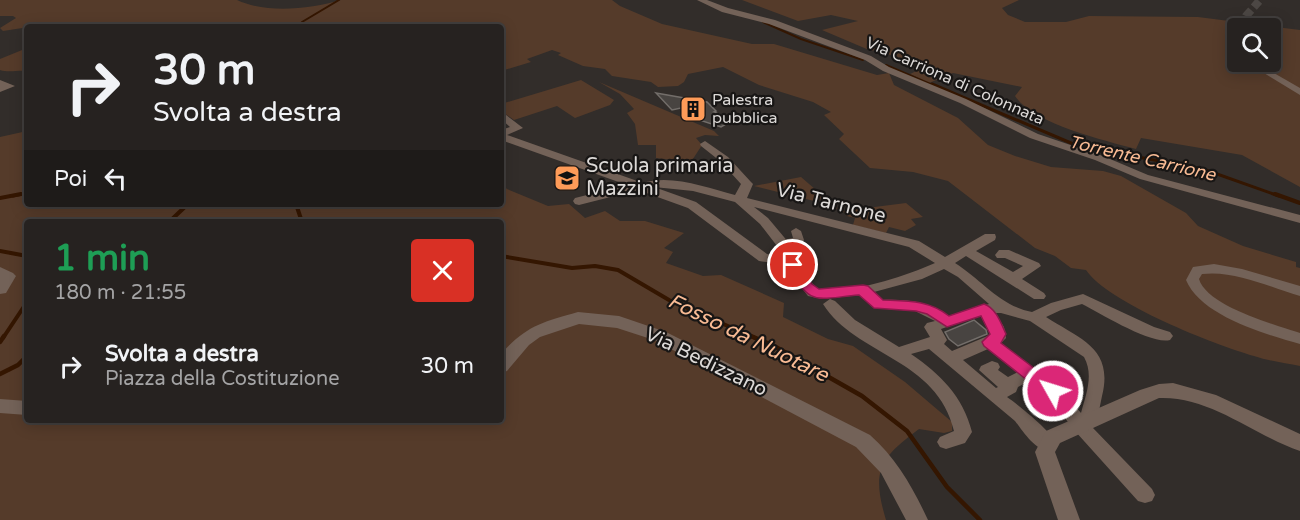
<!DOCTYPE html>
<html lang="it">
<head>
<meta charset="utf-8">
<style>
  body { margin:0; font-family:"Varela Round",sans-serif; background:#322f2d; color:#f1f3f6; height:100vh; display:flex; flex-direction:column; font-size:22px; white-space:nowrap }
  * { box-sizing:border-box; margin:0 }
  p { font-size:20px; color:#a4a4a5 }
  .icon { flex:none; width:33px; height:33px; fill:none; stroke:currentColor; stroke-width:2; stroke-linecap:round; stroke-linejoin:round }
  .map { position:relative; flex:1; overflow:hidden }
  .panel { position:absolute; left:24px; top:219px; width:480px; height:204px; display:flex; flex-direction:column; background:#262220; border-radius:6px; box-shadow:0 3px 15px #0003,0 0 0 2px #423f3e }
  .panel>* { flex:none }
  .top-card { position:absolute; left:24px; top:24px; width:480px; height:183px; border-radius:6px; box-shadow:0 3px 15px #0003,0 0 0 2px #423f3e; background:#262220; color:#f1f3f6; overflow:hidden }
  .tools { position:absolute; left:1227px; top:18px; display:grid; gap:12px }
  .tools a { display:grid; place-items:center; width:54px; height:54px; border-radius:6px; background:#262220; box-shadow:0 3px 15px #0003,0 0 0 2px #423f3e; font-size:30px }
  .pin { position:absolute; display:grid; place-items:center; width:51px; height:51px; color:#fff; margin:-26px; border:3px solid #fff; border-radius:50%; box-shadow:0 2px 6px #0007 }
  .me { position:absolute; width:66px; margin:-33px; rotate:309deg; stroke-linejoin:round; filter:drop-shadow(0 0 4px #0008) }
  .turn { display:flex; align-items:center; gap:21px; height:126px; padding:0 30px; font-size:27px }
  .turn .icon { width:78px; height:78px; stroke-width:2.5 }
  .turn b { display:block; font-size:42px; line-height:51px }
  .then { display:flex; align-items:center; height:57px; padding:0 30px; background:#0003; gap:12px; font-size:22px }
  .round { display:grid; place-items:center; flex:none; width:63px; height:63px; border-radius:6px; background:#322f2d }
  .overview { display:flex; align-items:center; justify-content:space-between; height:102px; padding:0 30px }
  h1 { font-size:36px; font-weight:700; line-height:45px; color:#1e9e55 }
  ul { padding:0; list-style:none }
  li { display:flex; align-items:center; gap:18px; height:90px; padding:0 30px }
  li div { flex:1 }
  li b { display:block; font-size:22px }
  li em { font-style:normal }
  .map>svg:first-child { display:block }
  .green { fill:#553b2a; fill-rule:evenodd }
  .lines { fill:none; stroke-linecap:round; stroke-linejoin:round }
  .stream-far3 { stroke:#341601; stroke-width:2 }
  .stream-far2 { stroke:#341601; stroke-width:3 }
  .stream-far1 { stroke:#341601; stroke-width:4 }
  .stream { stroke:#341601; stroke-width:4.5 }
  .building { fill:#484441; stroke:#736e6a; stroke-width:1.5 }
  .minor-tunnel { stroke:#4c4744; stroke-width:8; stroke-dasharray:8 4; stroke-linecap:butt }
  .pedestrian { fill:#736258; fill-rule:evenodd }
  .minor { fill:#736258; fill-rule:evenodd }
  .tertiary { fill:#736258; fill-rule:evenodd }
  .route { fill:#db2777; stroke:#8e194d; stroke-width:1.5 }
  .labels { text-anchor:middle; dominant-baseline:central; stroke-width:4.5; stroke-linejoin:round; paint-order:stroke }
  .far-street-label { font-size:16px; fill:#dcd9d7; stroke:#181615 }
  .far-poi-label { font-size:16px; fill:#dcd9d7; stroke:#181615; text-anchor:start }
  .far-water-label { font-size:18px; font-style:italic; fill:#f9bb94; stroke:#181615 }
  .poi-label { font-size:20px; fill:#dcd9d7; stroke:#181615; text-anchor:start }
  .street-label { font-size:20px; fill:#dcd9d7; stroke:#181615 }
  .water-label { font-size:21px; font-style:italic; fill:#f9bb94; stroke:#181615 }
</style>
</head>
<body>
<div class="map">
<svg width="1300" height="520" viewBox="0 0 1300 520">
  <rect width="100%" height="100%" fill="#322d2a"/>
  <path class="green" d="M0 0H237C267 14 310 9 341 0H612L620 6 662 24 752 44H774L877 75 889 73 894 85 958 118 988 145 1015 156 1051 167 1103 171 1121 176 1186 213 1198 226 1243 246 1296 262V267L1300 268V366C1285 363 1269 361 1254 356 1215 345 1108 303 1086 270L1071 268 1055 256 1035 248 948 181 913 172 870 168 839 139 844 134 824 115 831 112 813 102 759 85 723 67 688 74 684 82 678 86 658 87 651 82 612 76 605 69 583 66 558 55 561 53 552 50 527 59 531 62 501 71V27H29L3 31 0 28 16 18 13 16H0Z
    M742 0H1019L1002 8 1008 15 1025 22H1066L1089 16 1198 17 1300 30V187L1242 155 1141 138 1136 149C1104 140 1034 124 1015 96L1022 87 953 73 929 83 910 74 923 68 880 51 869 50 822 30 858 21 831 15 798 21ZM1238 28H1270V62H1238Z
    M27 48V71C17 70 9 73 0 70V59Z
    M581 80 614 100 610 105 575 118 557 106 514 120 501 111V104Z
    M599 82 714 131 719 136 705 135 696 138 702 145 691 162 656 158V145H638L635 124 627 113 634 109 620 94Z
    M27 131V204H501V183L507 189 548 206 569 204 585 218 605 211 620 221H645L684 233 664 248 673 252 666 263 703 276 721 275 784 303 783 317 828 339 853 346 905 382 952 422V431L944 433 919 429C880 458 871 470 886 520H0V137ZM27 222H501V420H27Z
    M801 177 838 209 830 207V202L820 199 818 202 754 186Z
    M906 203 923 217 911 219 916 225 905 231 889 227 886 233 853 225 855 218 847 216 843 211Z"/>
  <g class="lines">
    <path class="stream-far3" d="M763 22 801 39 863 60
      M299 27 302 22 339 0
      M886 65 935 86"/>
    <path class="stream-far2" d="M932 84 1078 146 1203 169 1279 196
      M13 196 27 193"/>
    <path class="stream-far1" d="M1275 194 1300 203
      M0 198 21 194
      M296 204 302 222
      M169 222 188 204
      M0 251 27 256
      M501 256 572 268 595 266 618 270 669 300 755 338
      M3 338 27 302"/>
    <path class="stream" d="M751 336 774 346 862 396 907 431 947 487 980 520
      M0 342 4 336
      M0 374 18 365 27 356"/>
  </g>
  <path class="building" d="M656 93 707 102 716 111 714 112 733 120 721 127 690 117 704 103 672 110Z
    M974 320 986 330 987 334 958 346 949 339 945 332Z"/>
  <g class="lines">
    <path class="minor-tunnel" d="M1241 27 1246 16 1260 0"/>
    <path class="pedestrian" d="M796 228 801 231 804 240 803 242 789 245 793 251 788 254 784 253 777 243 778 241 793 238 791 231Z"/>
    <path class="minor" d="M697 0H707L728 8 775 20 871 56 889 67 966 99 1038 134 1103 156 1148 175 1300 215V223L1140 179 1095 160 1030 138 960 103 883 71 865 60 769 24 722 12Z
      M1241 25 1245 28 1238 29V25Z
      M1246 62H1255L1300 88V95Z
      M0 80 15 86 0 92Z
      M501 111 523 128 507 135 643 183C672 174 707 188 735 195L741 184 720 161 701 146 700 144 705 141 728 157 751 182 753 184 747 198 919 241 945 257 985 234H995L996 237 995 240 976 251 1013 272 1023 266 1005 258H997L995 255 999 250H1009L1039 263 1041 266 1022 279 1044 293 1046 296 1044 299H1034L966 256 955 263C982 280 1000 306 1032 312L1051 303 1083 294 1154 327 1170 332 1173 336 1170 340C1151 345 1100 313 1082 304L1061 310 1046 317C1080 339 1114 348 1102 396 1100 406 1098 418 1093 428L1152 489 1155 495 1152 501 1145 503 1138 501 1075 431 1047 395 1029 381 1018 387 1016 392 1007 397C1020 406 1052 432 1058 445L1055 450C1039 456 1024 433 1015 421L929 349 911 354C940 374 963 396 972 432L965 443 946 449 940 447 937 442 940 437 954 431C937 358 856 356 823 304L830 299 835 301 855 320 899 347 930 337 924 327 927 323 935 321 915 311 874 308 860 295 823 299 808 296 783 264 759 261 688 208 638 190 579 205 575 204 573 201 575 198 627 185 501 140V130L510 127 501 119ZM654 187 693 191 735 202 760 224 777 246 782 247 789 243 768 218 754 207 909 247 935 263C900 278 856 293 817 289L792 257 767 254 696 202ZM944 269 958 277 989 304 949 316C929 301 906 299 882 300L874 292 922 279ZM995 313H1001L1030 321 1084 357C1094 375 1086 394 1081 413L1059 387 1001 343 1006 338 1004 327ZM981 315 988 327 990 335 952 351 944 344 947 340 941 329ZM988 349 1018 372 1008 377 998 370 1000 367 998 363 992 361 981 366 979 370 998 387 996 388 963 360Z
      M1214 264 1242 269 1300 286V296C1269 287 1235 270 1202 274L1199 279C1207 306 1275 325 1300 333V344C1265 334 1201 316 1186 280L1193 267Z"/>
    <path class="tertiary" d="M0 267 13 273 16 276 6 293 0 294Z
      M578 312 619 316 666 332 870 435C897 459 913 488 928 520H906L881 473 856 447 654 340 617 328 579 324 540 337 529 345 507 371 501 373V354C526 326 542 322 578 312Z
      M1173 383 1216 395 1300 434V451C1253 435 1211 396 1159 398L1060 443 1055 452 1080 520H1058L1035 452 1046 431 1140 390 1159 384Z
      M0 399 27 401V415L0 413Z"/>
  </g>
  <path class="route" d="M793 261 797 262 812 284 819 289 863 285 868 286 883 300C908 301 929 300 949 316L984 304C996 308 1001 323 1006 334L1001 343 1059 387 1062 391 1059 396 1053 398 1047 396 984 346 982 342 990 334 981 316 947 327 927 314 916 311 874 308 859 295C813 299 812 307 786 265Z"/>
  <defs>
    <g id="building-square" transform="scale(1.35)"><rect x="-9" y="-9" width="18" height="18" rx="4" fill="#fe9b58" stroke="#181615"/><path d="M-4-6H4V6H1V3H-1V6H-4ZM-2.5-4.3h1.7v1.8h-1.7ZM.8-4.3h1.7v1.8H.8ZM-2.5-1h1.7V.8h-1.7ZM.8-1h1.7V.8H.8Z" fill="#111"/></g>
    <g id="school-square" transform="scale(1.35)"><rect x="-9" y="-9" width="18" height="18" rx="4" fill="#fe9b58" stroke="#181615"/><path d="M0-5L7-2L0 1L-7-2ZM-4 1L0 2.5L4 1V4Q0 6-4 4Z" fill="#111"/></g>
  </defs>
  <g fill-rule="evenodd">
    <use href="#building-square" x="693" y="109"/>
    <use href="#school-square" x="567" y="178"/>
  </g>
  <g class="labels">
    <g class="far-street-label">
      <text transform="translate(955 81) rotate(24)">Via Carriona di Colonnata</text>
    </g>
    <g class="far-poi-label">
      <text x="712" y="100">Palestra<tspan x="712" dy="18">pubblica</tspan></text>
    </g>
    <g class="far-water-label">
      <text transform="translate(1142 158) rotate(13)">Torrente Carrione</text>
    </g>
    <g class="poi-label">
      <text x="586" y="166">Scuola primaria<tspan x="586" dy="23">Mazzini</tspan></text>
    </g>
    <g class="street-label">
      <text transform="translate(831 203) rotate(14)">Via Tarnone</text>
      <text transform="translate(706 362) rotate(26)">Via Bedizzano</text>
    </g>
    <g class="water-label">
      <text transform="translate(748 338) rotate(26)">Fosso da Nuotare</text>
    </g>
  </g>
</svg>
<div class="tools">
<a><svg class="icon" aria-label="search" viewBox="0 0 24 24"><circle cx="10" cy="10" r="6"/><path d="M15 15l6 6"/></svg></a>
</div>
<div class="pin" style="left:793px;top:265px;background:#d93025"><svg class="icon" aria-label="arrive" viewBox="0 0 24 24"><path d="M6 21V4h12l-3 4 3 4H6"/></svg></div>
<svg class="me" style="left:1053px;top:391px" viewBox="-20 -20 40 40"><circle r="17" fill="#db2777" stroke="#fff" stroke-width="3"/><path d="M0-11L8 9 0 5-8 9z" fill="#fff"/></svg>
<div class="top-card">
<div class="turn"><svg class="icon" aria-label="right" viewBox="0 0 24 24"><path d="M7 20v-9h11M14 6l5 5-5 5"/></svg><div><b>30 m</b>Svolta a destra</div></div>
<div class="then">Poi<svg class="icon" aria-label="left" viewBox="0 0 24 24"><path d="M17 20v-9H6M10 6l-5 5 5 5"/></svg></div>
</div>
<section class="panel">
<div class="overview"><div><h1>1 min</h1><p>180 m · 21:55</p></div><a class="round" style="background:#d93025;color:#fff"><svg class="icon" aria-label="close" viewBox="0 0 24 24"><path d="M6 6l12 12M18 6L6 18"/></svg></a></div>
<ul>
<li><svg class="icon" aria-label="right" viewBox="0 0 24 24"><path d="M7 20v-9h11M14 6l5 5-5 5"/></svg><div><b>Svolta a destra</b><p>Piazza della Costituzione</p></div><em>30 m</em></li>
</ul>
</section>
</div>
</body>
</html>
